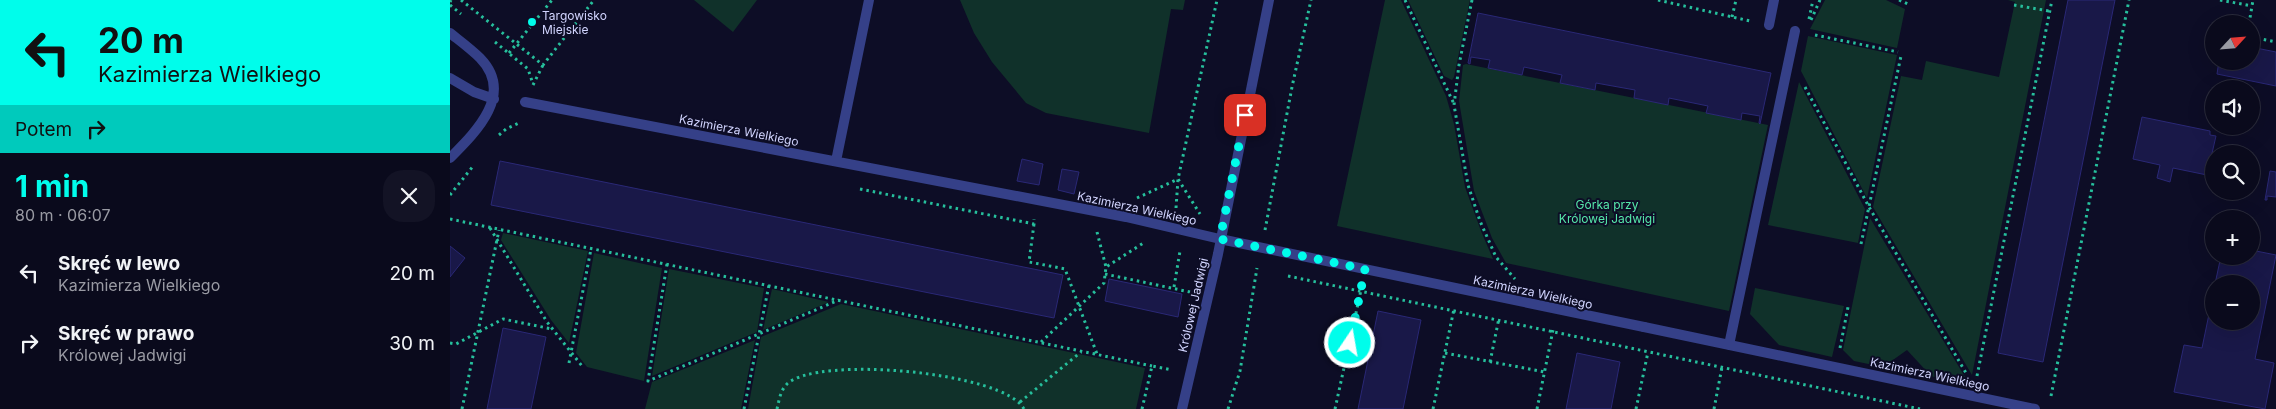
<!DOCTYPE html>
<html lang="pl">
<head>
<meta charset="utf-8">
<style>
  body { margin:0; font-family:Inter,sans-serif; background:#131325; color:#f1f3f6; height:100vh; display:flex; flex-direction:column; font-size:19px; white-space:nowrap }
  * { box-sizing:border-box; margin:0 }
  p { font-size:16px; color:#999aa3 }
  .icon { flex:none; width:28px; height:28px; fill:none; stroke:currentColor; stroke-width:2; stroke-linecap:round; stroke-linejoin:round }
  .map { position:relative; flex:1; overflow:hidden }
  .panel { display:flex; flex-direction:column; background:#0a0a1c; width:450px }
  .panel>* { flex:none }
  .guide { background:#00fdeb; color:#111; overflow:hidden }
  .needle { width:32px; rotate:64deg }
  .controls { position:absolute; left:1755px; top:15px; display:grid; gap:10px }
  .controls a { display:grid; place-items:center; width:55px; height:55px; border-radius:50%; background:#0a0a1c; box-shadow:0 5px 20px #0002,0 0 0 1px #2a2b3b; font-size:25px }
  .pin { position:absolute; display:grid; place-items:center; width:42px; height:42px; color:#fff; margin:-21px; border-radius:10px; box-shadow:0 2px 8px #0006 }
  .me { position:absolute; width:55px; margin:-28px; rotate:12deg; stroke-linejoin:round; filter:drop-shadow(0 0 4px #0008) }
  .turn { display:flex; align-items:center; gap:18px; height:105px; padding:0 15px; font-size:22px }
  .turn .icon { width:65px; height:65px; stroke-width:2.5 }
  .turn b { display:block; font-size:35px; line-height:42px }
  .then { display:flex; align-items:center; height:48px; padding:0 15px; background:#0003; gap:10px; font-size:19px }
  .round { display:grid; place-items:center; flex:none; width:52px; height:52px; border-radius:20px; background:#131325 }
  .headline { display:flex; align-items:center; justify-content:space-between; height:85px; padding:0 15px }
  h1 { font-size:30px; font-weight:700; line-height:38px; color:#00fdeb }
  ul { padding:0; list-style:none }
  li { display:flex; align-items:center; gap:15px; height:70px; padding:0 15px }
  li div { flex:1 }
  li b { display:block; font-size:19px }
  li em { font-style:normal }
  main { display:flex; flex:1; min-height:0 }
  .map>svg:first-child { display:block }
  .green { fill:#10312a }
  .building { fill:#191848; stroke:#2a2876 }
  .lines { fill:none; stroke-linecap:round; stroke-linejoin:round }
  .path { stroke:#26bf9c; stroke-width:3; stroke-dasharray:2.5 4; stroke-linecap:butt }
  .lane { stroke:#354088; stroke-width:10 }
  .street { stroke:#354088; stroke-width:10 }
  .route { stroke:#00fdeb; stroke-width:9; stroke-dasharray:0 16.2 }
  .poi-dot { fill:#00fdeb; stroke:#0d0d26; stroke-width:2 }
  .labels { text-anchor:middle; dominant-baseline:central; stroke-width:4; stroke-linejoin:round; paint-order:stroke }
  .poi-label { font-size:12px; fill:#d2d5ff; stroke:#0d0d26; text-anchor:start }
  .street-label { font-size:12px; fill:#d2d5ff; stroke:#0d0d26 }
  .park-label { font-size:12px; fill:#56e8aa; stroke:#0d0d26 }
</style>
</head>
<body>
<main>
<section class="panel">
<div class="guide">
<div class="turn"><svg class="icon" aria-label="left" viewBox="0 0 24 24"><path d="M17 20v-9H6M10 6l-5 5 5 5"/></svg><div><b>20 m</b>Kazimierza Wielkiego</div></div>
<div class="then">Potem<svg class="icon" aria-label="right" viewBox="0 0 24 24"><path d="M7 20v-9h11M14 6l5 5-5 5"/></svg></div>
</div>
<div class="headline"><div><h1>1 min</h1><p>80 m · 06:07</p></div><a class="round"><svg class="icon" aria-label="close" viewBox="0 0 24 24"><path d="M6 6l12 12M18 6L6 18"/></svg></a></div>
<ul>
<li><svg class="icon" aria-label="left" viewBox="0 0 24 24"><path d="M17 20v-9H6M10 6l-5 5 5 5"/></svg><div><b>Skręć w lewo</b><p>Kazimierza Wielkiego</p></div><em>20 m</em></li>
<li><svg class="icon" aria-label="right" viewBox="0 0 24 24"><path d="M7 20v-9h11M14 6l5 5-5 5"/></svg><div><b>Skręć w prawo</b><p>Królowej Jadwigi</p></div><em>30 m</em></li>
</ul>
</section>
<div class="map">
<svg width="1826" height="409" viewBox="0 0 1826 409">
  <rect width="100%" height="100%" fill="#0d0d26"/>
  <path class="green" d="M244 0H307L283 32Z
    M510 0H735L733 10 721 9 699 133 596 113 576 103 542 62 524 33Z
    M935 0H951L996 96 1004 124 1015 187 1031 231 1043 259 887 226Z
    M958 0H1020L1004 77 1002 80 994 76Z
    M1375 0H1436L1455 9 1447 48 1360 29Z
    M1558 0H1596L1522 375 1423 207 1451 76 1472 80 1476 61 1549 77 1565 2Z
    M1358 36 1447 55 1417 198 1351 71Z
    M1016 64 1318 125 1279 311 1056 263 1042 238 1024 191 1009 101 1013 65Z
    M1349 82 1415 209 1408 243 1318 225Z
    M1420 218 1515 377 1507 383 1481 376 1457 350 1433 367 1404 361 1393 350Z
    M53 233 138 251 119 343 101 320 51 240Z
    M144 253 212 268 194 381 137 367 126 353Z
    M219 269 314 288 307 332 202 376Z
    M1305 288 1394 306 1382 357 1329 345 1300 314Z
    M322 289 379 302 313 330Z
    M391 304 695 368 686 409H298L311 337Z
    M305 340 291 409H195L202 382Z"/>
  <path class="building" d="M1618 0H1665L1593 362 1548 353Z
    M1028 13 1321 73 1310 124 1309 123 1310 116 1292 113 1291 120 1256 113 1258 106 1219 98 1218 105 1184 98 1185 90 1146 83 1145 90 1110 83 1112 75 1074 67 1072 75 1038 68 1040 60 1021 57 1020 64 1018 63Z
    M1801 47 1826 52V86L1767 74 1769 61H1801Z
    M1692 117 1760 131V135L1766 136 1757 175 1723 168 1720 182 1707 178 1710 165 1683 159Z
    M572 159 593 164 589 185 567 181Z
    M50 161 613 275 604 318 41 205Z
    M612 169 629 172 624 194 608 190Z
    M1820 171 1826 172V197L1817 196V200H1815Z
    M0 246 15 258 0 277Z
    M1801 250 1826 255 1805 359 1824 363 1815 409 1724 392 1734 345 1752 348 1764 290V321H1801V284H1765L1771 256H1801Z
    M659 279 732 294 728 317 655 301Z
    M928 311 971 320 953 409H908Z
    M53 328 96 337 81 409H37Z
    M1127 353 1170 362 1161 409H1116Z"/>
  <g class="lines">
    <path class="path" d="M11 0 93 65 144 0
      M955 0 1004 104
      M1022 0 1009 65 1004 105 1018 185 1030 221 1046 257 1065 279
      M1208 0 1300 21
      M1449 0 1458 4
      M1770 0 1802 6
      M0 2 1 0
      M0 5 11 14
      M1564 5 1599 11
      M1282 17 1286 0
      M1359 19 1363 0
      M1361 20 1370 0
      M1799 24 1803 0
      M1365 35 1448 52
      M1801 37 1826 42
      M45 42 78 69 83 84
      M59 53 102 0
      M83 85 93 65
      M1355 87 1419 207 1516 373
      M49 135 56 129 71 122
      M410 189 584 224V219
      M0 195 24 165
      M687 198 728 179 750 214
      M726 208 728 179 767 0
      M0 219 702 366
      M584 224 579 262 615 269 647 354
      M40 228 97 322 132 366
      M815 230 842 87 861 0
      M647 232 656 267
      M1411 244 1451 56
      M217 264 198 381 389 300
      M655 274 740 292
      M838 276 1470 409
      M724 287 730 251
      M591 342 654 283 656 267 695 242
      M0 343 6 344 53 319 102 329
      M1390 348 1398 307
      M995 353 1095 372
      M1040 362 1049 318
      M119 363 141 249
      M1527 376 1602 0
      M1601 396 1679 0
      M570 402 631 352
      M12 409 49 230
      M294 409 319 285
      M327 409C329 401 330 391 337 384 367 355 555 372 574 409
      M692 409 702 366 722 370
      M778 409 790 371 807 268
      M885 409 911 290
      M983 409 1004 309
      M1087 409 1103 330
      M1186 409 1198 352
      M1264 409 1272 367"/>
    <path class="lane" d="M1319 25 1324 0
      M75 102 676 217 770 239 1194 327
      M386 161 419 0"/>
    <path class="street" d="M0 33C10 41 21 49 30 58 65 94 26 132 0 158
      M0 78 24 92 44 99
      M1194 327 1585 409
      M1279 345 1345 31
      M732 409 768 254 819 0"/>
  </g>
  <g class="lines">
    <path class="route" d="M795 115 770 239 915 269 900 343"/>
  </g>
  <circle class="poi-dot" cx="82" cy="22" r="5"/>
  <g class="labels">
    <g class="poi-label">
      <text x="92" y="15">Targowisko<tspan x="92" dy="14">Miejskie</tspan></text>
    </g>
    <g class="street-label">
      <text transform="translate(289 130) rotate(11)">Kazimierza Wielkiego</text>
      <text transform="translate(687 208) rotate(12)">Kazimierza Wielkiego</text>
      <text transform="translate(1083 292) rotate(12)">Kazimierza Wielkiego</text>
      <text transform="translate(743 305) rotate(-77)">Królowej Jadwigi</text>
      <text transform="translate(1480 374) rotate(12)">Kazimierza Wielkiego</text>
    </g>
    <g class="park-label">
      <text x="1157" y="204">Górka przy<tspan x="1157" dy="14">Królowej Jadwigi</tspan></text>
    </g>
  </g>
</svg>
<div class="controls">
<a><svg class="needle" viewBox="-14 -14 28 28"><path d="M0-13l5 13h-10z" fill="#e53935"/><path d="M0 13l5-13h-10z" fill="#999aa3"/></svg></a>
<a><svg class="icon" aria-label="sound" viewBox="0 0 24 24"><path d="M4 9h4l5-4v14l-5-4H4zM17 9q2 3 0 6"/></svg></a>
<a><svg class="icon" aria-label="search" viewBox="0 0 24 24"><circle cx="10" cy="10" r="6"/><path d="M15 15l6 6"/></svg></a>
<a>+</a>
<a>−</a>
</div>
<div class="pin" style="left:795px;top:115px;background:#d93025"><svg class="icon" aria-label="arrive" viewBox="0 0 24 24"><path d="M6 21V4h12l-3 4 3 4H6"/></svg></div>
<svg class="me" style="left:900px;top:343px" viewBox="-20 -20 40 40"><circle r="17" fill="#00fdeb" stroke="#fff" stroke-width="3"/><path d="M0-11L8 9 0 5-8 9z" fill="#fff"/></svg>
</div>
</main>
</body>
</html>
